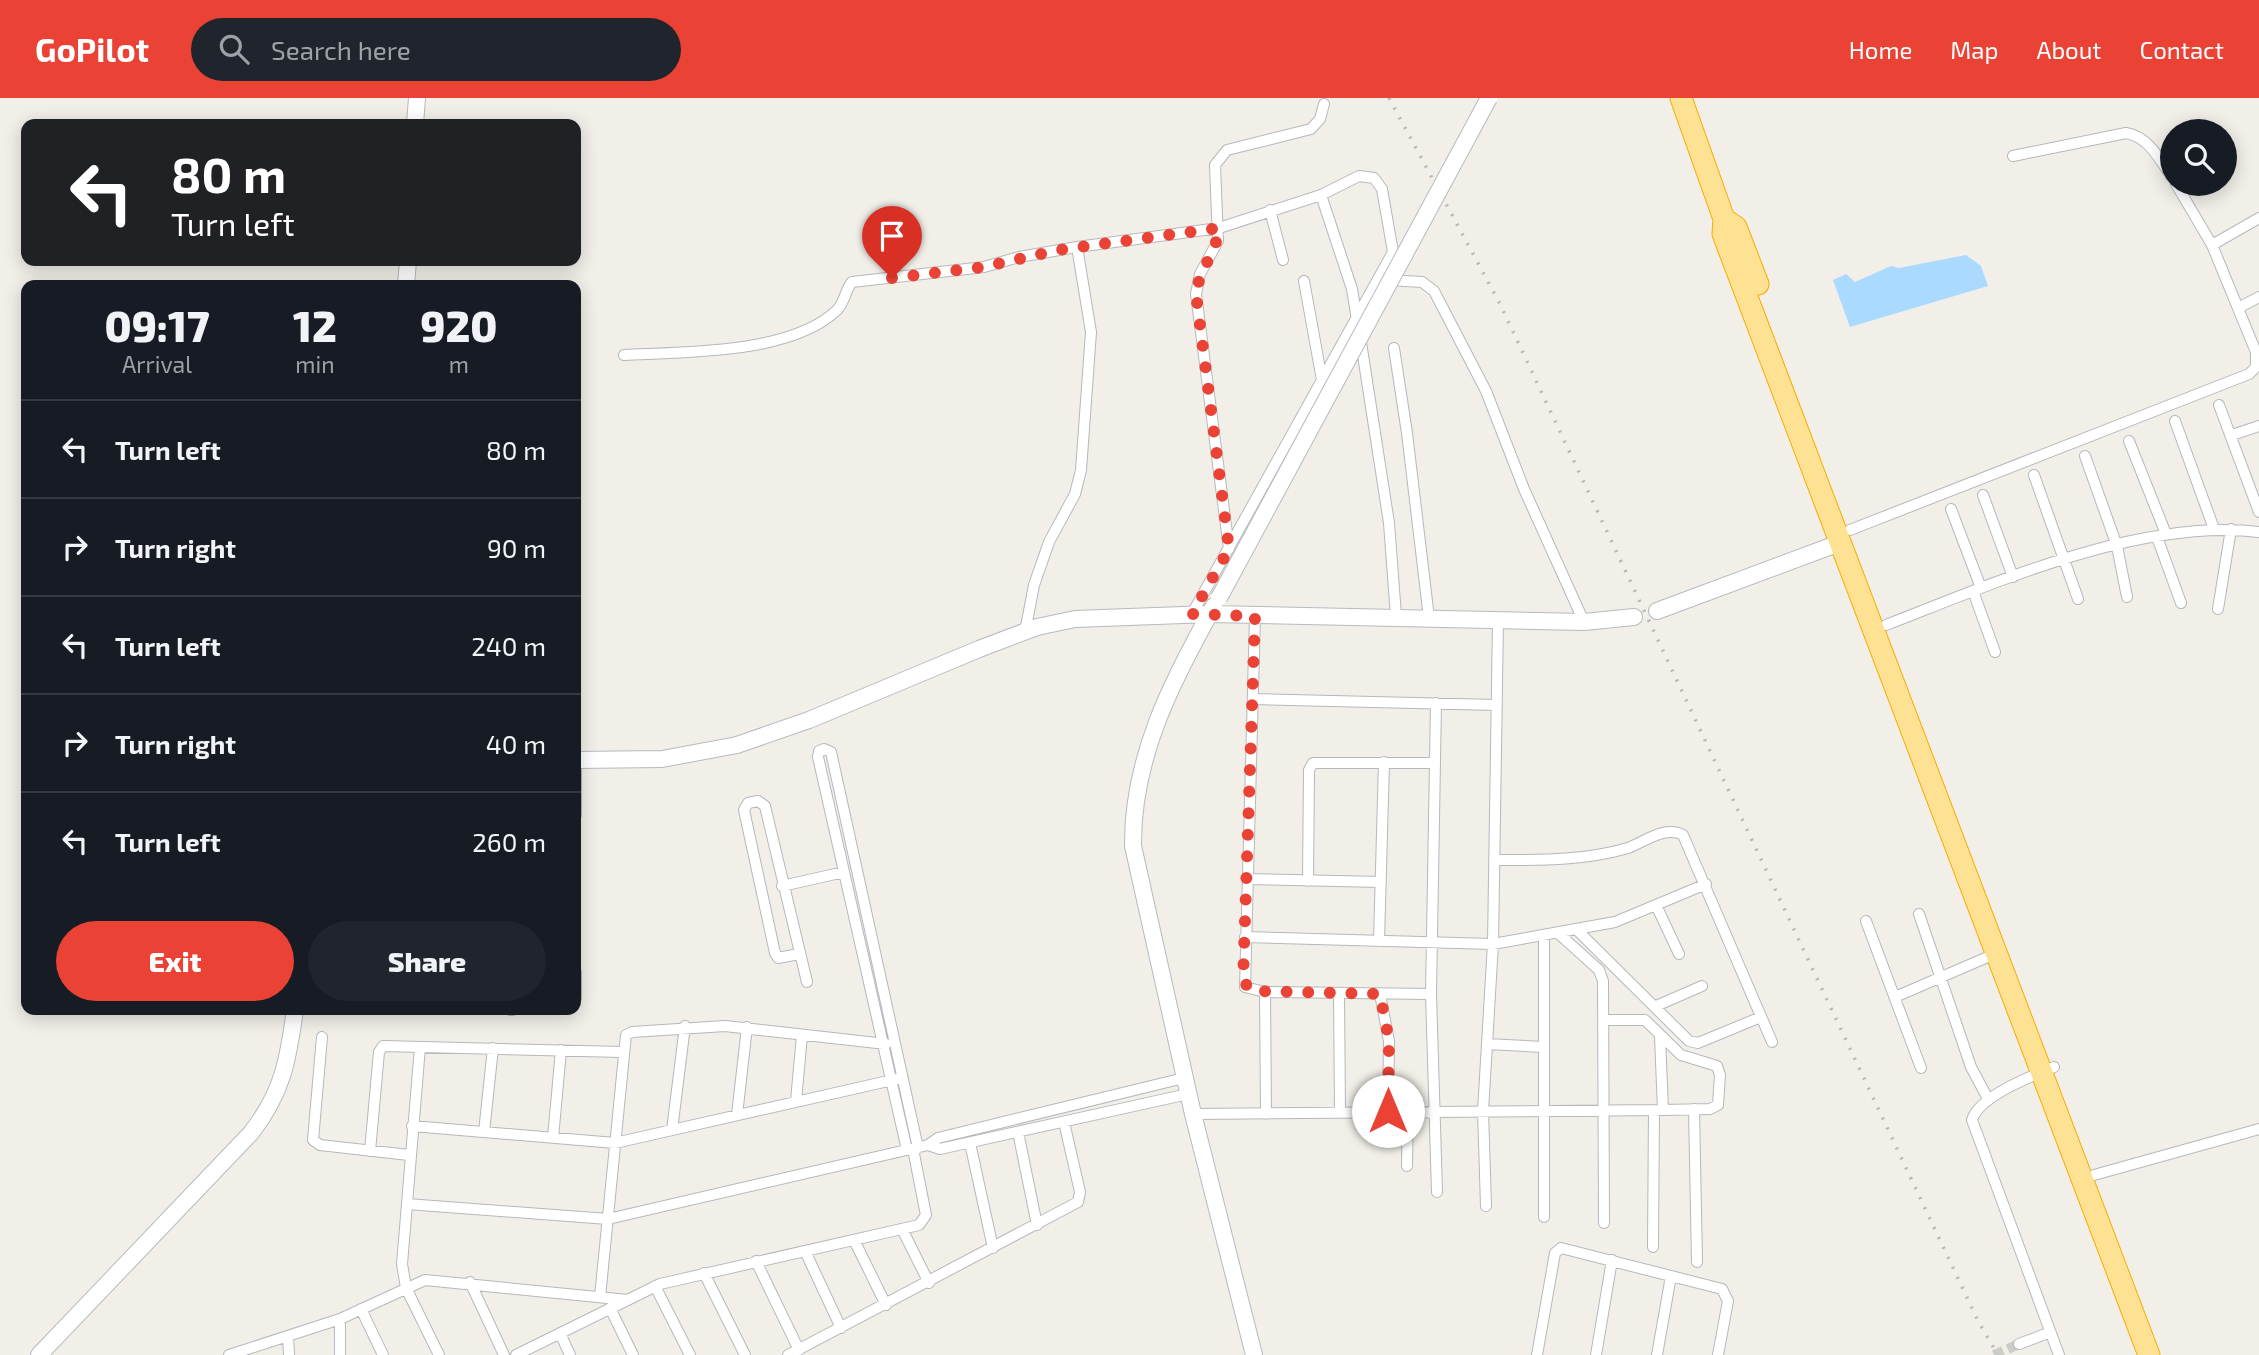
<!DOCTYPE html>
<html lang="en">
<head>
<meta charset="utf-8">
<style>
  body { margin:0; font-family:"Exo 2",sans-serif; background:#20242c; color:#f1f3f6; height:100vh; display:flex; flex-direction:column; font-size:26px; white-space:nowrap }
  * { box-sizing:border-box; margin:0 }
  p { font-size:23px; color:#9ea1a6 }
  .icon { flex:none; width:38px; height:38px; fill:none; stroke:currentColor; stroke-width:2; stroke-linecap:round; stroke-linejoin:round }
  .map { position:relative; flex:1; overflow:hidden }
  .panel { position:absolute; left:21px; top:182px; width:560px; height:735px; display:flex; flex-direction:column; background:#171b24; border-radius:14px; box-shadow:0 4px 18px #0003 }
  .panel>* { flex:none }
  .top-card { position:absolute; left:21px; top:21px; width:560px; height:147px; border-radius:14px; box-shadow:0 4px 18px #0003; background:#202124; color:#fff; overflow:hidden }
  .controls { position:absolute; left:2160px; top:21px; display:grid; gap:14px }
  .controls a { display:grid; place-items:center; width:77px; height:77px; border-radius:50%; background:#171b24; box-shadow:0 4px 18px #0003; font-size:35px }
  .pin { position:absolute; display:grid; place-items:center; width:60px; height:60px; color:#fff; margin:-72px -30px; border-radius:50% 50% 50% 0; rotate:-45deg; box-shadow:0 0 7px #0007 }
  .pin .icon { rotate:45deg }
  .me { position:absolute; width:77px; margin:-38px; rotate:0deg; stroke-linejoin:round; filter:drop-shadow(0 0 5px #0008) }
  .turn { display:flex; align-items:center; gap:24px; height:147px; padding:0 35px; font-size:32px }
  .turn .icon { width:91px; height:91px; stroke-width:2.5 }
  .turn b { display:block; font-size:49px; line-height:60px }
  .eta { display:flex; justify-content:space-evenly; align-items:center; height:119px; text-align:center }
  .eta b { font-size:42px; font-weight:800; line-height:49px }
  .cta { display:flex; gap:14px; margin-top:auto; padding:14px 35px }
  .cta a { flex:1; height:80px; border-radius:42px; background:#ea4335; color:#fff; font-size:28px; font-weight:800; line-height:80px; text-align:center }
  .cta a+a { background:#20242c; color:#f1f3f6 }
  ul { padding:0; list-style:none }
  li { display:flex; align-items:center; gap:21px; height:98px; padding:0 35px; border-top:2px solid #363941 }
  li div { flex:1 }
  li b { display:block; font-size:26px }
  li em { font-style:normal }
  header { display:flex; align-items:center; gap:42px; box-sizing:border-box; height:98px; padding:0 35px; background:#ea4335; color:#fff }
  header strong { font-size:33px }
  nav { display:flex; gap:38px; margin-inline-start:auto; font-size:24px }
  .search { width:490px; height:63px; background:#20242c; display:flex; align-items:center; gap:18px; box-sizing:border-box; padding:0 24px; border-radius:38px; color:#9ea1a6; font-size:26px }
  .map>svg:first-child { display:block }
  .water { fill:#aadaff }
  .lines { fill:none; stroke-linecap:round; stroke-linejoin:round }
  .street-tunnel { stroke:#ccccc8; stroke-width:10; stroke-dasharray:10 5; stroke-linecap:butt }
  .street-casing { stroke:#b5b8bc; stroke-width:12 }
  .secondary-casing { stroke:#b6babf; stroke-width:18 }
  .highway-casing { stroke:#f9ab00; stroke-width:23 }
  .street { stroke:#fff; stroke-width:10 }
  .secondary { stroke:#fff; stroke-width:16 }
  .highway { stroke:#fde293; stroke-width:21 }
  .rail { stroke:#b6b7b8; stroke-width:3.5; stroke-dasharray:2 9; stroke-linecap:butt }
  .secondary-bridge-casing { stroke:#b6babf; stroke-width:18; stroke-linecap:butt }
  .secondary-bridge { stroke:#fff; stroke-width:16 }
  .route { stroke:#ea4335; stroke-width:12; stroke-dasharray:0 21.6 }
</style>
</head>
<body>
<header>
<strong>GoPilot</strong>
<div class="search"><svg class="icon" aria-label="search" viewBox="0 0 24 24"><circle cx="10" cy="10" r="6"/><path d="M15 15l6 6"/></svg>Search here</div>
<nav><a>Home</a><a>Map</a><a>About</a><a>Contact</a></nav>
</header>
<div class="map">
<svg width="2259" height="1257" viewBox="0 0 2259 1257">
  <rect width="100%" height="100%" fill="#f1efe8"/>
  <path class="water" d="M1966 157 1981 168 1988 188 1850 229 1833 182 1846 176 1855 184 1891 168 1899 170Z"/>
  <g class="lines">
    <path class="street-tunnel" d="M1994 1257 2019 1246"/>
    <g class="street-casing">
      <path id="street" d="M2013 58 2126 35C2149 39 2159 61 2172 79
        M1321 97 1352 191 1357 222
        M1270 112 1283 162
        M2212 147 2259 120
        M1388 182 1422 184 1434 193 1486 293 1524 391 1584 524
        M1304 183 1322 282
        M2238 210 2259 199
        M1360 238 1389 425 1396 518
        M1394 250 1407 335 1429 520
        M624 257C684 254 792 256 837 212 845 204 845 192 852 184L984 169 1019 159 1077 149 1219 130 1321 97 1359 78 1374 80 1382 91 1393 154 1192 516
        M2219 307 2259 414
        M2175 323 2214 431
        M2232 337 2259 328
        M2129 343 2166 436
        M2085 358 2117 448 2127 499
        M2034 377 2078 501
        M1983 397 2013 479
        M1951 411 1981 490
        M1850 432 2249 276 2256 269V254L2212 147 2176 86
        M2157 439 2181 505
        M1229 451 1196 196 1200 176 1218 143 1215 67 1227 52 1311 31 1320 21 1324 6
        M1973 493 1995 554
        M2218 511 2231 431
        M1255 518 1245 889 1265 894 1431 896
        M1886 527C1997 484 2140 420 2259 434
        M1025 534 1034 487 1049 444 1075 396 1081 372 1091 234 1077 149
        M1253 601 1497 607
        M1436 605 1431 896 1437 1094
        M576 717V662
        M1494 762C1540 762 1583 763 1628 750 1644 744 1666 727 1683 737L1772 944
        M1248 781 1381 784
        M1308 783 1309 672 1313 665H1435
        M782 788 844 774
        M1656 807 1679 856
        M1919 816 1971 969 1988 1001
        M1866 823 1921 970
        M1578 833 1689 943 1698 945 1761 919
        M1559 836 1599 872 1603 883 1604 1125
        M1544 838V1119
        M1245 839 1493 846 1615 824 1706 786
        M1379 843 1384 664
        M799 856 778 860 775 855 744 712 748 705 758 703 765 708 807 884
        M576 874V900
        M1265 894 1266 1016
        M1339 895 1340 1013
        M1380 896 1389 943 1388 1013
        M1895 899 1997 855
        M1656 908 1702 888
        M510 912H513
        M322 939 313 1042 320 1047 409 1057
        M1660 939 1663 1012
        M1487 946 1543 949
        M420 949 402 1166 406 1190 439 1257
        M2054 969C2032 978 1979 998 1972 1022L2059 1257
        M796 1003 802 937
        M1694 1011 1697 1164
        M1193 1016 1663 1012 1710 1011 1718 1007 1720 977 1717 968 1681 957 1645 922H1604
        M737 1017 747 929
        M412 1028 615 1045 897 981
        M672 1032 685 928
        M484 1034 493 950
        M1018 1034 1037 1127
        M553 1040 561 952
        M970 1045 993 1150
        M928 1047 940 1051 1188 996
        M907 1052 818 659 819 653 824 651 831 654 918 1050
        M370 1053 379 954 383 948 622 954
        M1407 1068 1408 1013
        M2094 1077 2259 1031
        M407 1106 608 1121 928 1047 938 1040 1184 980
        M1486 1108 1483 1013 1493 846 1498 522
        M902 1131 929 1185
        M854 1142 886 1207
        M1653 1149 1654 1012
        M805 1153 841 1230
        M756 1163 799 1252
        M704 1175 745 1257
        M470 1184 504 1257
        M655 1188 690 1257
        M600 1199 626 937 632 934 725 928 886 946
        M610 1210 633 1257
        M361 1211 383 1257
        M340 1221V1257
        M560 1235 570 1257
        M288 1238 289 1257
        M2019 1246 2048 1235
        M229 1257 340 1221 425 1182 628 1202
        M516 1257 660 1186 919 1127 926 1117 913 1051
        M788 1257 1078 1104 1080 1094 1064 1024
        M1537 1257 1555 1155 1561 1150 1722 1191 1728 1203 1718 1257
        M1596 1257 1612 1162
        M1657 1257 1671 1178"/>
    </g>
    <g class="secondary-casing">
      <path id="secondary" d="M415 26 417 0
        M406 187 408 163
        M1214 508C1172 583 1132 660 1133 748L1193 1016 1254 1257
        M1657 513 1842 444
        M576 662 662 661 737 647 809 622 979 551 1037 529 1075 521 1210 516 1584 524 1634 519
        M39 1257 251 1035C283 994 288 962 295 912"/>
    </g>
    <g class="highway-casing">
      <path id="highway" d="M1681 0 1724 121 1723 136 2149 1257
        M1724 121 1736 129 1758 186"/>
    </g>
    <use href="#street" class="street"/>
    <use href="#secondary" class="secondary"/>
    <use href="#highway" class="highway"/>
    <path class="rail" d="M1389 0 1500 206 1978 1223 1998 1257"/>
    <g class="secondary-bridge-casing">
      <path id="secondary-bridge" d="M1219 500 1489 0"/>
    </g>
    <use href="#secondary-bridge" class="secondary-bridge"/>
  </g>
  <g class="lines">
    <path class="route" d="M892 180 984 169 1058 152 1219 130C1217 154 1199 171 1196 196L1229 451 1192 516 1255 518 1243 883 1252 893 1380 896 1389 943 1388 1013"/>
  </g>
</svg>
<div class="controls">
<a><svg class="icon" aria-label="search" viewBox="0 0 24 24"><circle cx="10" cy="10" r="6"/><path d="M15 15l6 6"/></svg></a>
</div>
<div class="pin" style="left:892px;top:180px;background:#d93025"><svg class="icon" aria-label="arrive" viewBox="0 0 24 24"><path d="M6 21V4h12l-3 4 3 4H6"/></svg></div>
<svg class="me" style="left:1388px;top:1013px" viewBox="-20 -20 40 40"><circle r="19" fill="#fff"/><path d="M0-13L10 11 0 6-10 11z" fill="#ea4335"/></svg>
<div class="top-card">
<div class="turn"><svg class="icon" aria-label="left" viewBox="0 0 24 24"><path d="M17 20v-9H6M10 6l-5 5 5 5"/></svg><div><b>80 m</b>Turn left</div></div>
</div>
<section class="panel">
<div class="eta">
<div><b>09:17</b><p>Arrival</p></div>
<div><b>12</b><p>min</p></div>
<div><b>920</b><p>m</p></div>
</div>
<ul>
<li><svg class="icon" aria-label="left" viewBox="0 0 24 24"><path d="M17 20v-9H6M10 6l-5 5 5 5"/></svg><div><b>Turn left</b></div><em>80 m</em></li>
<li><svg class="icon" aria-label="right" viewBox="0 0 24 24"><path d="M7 20v-9h11M14 6l5 5-5 5"/></svg><div><b>Turn right</b></div><em>90 m</em></li>
<li><svg class="icon" aria-label="left" viewBox="0 0 24 24"><path d="M17 20v-9H6M10 6l-5 5 5 5"/></svg><div><b>Turn left</b></div><em>240 m</em></li>
<li><svg class="icon" aria-label="right" viewBox="0 0 24 24"><path d="M7 20v-9h11M14 6l5 5-5 5"/></svg><div><b>Turn right</b></div><em>40 m</em></li>
<li><svg class="icon" aria-label="left" viewBox="0 0 24 24"><path d="M17 20v-9H6M10 6l-5 5 5 5"/></svg><div><b>Turn left</b></div><em>260 m</em></li>
</ul>
<div class="cta"><a>Exit</a><a>Share</a></div>
</section>
</div>
</body>
</html>
